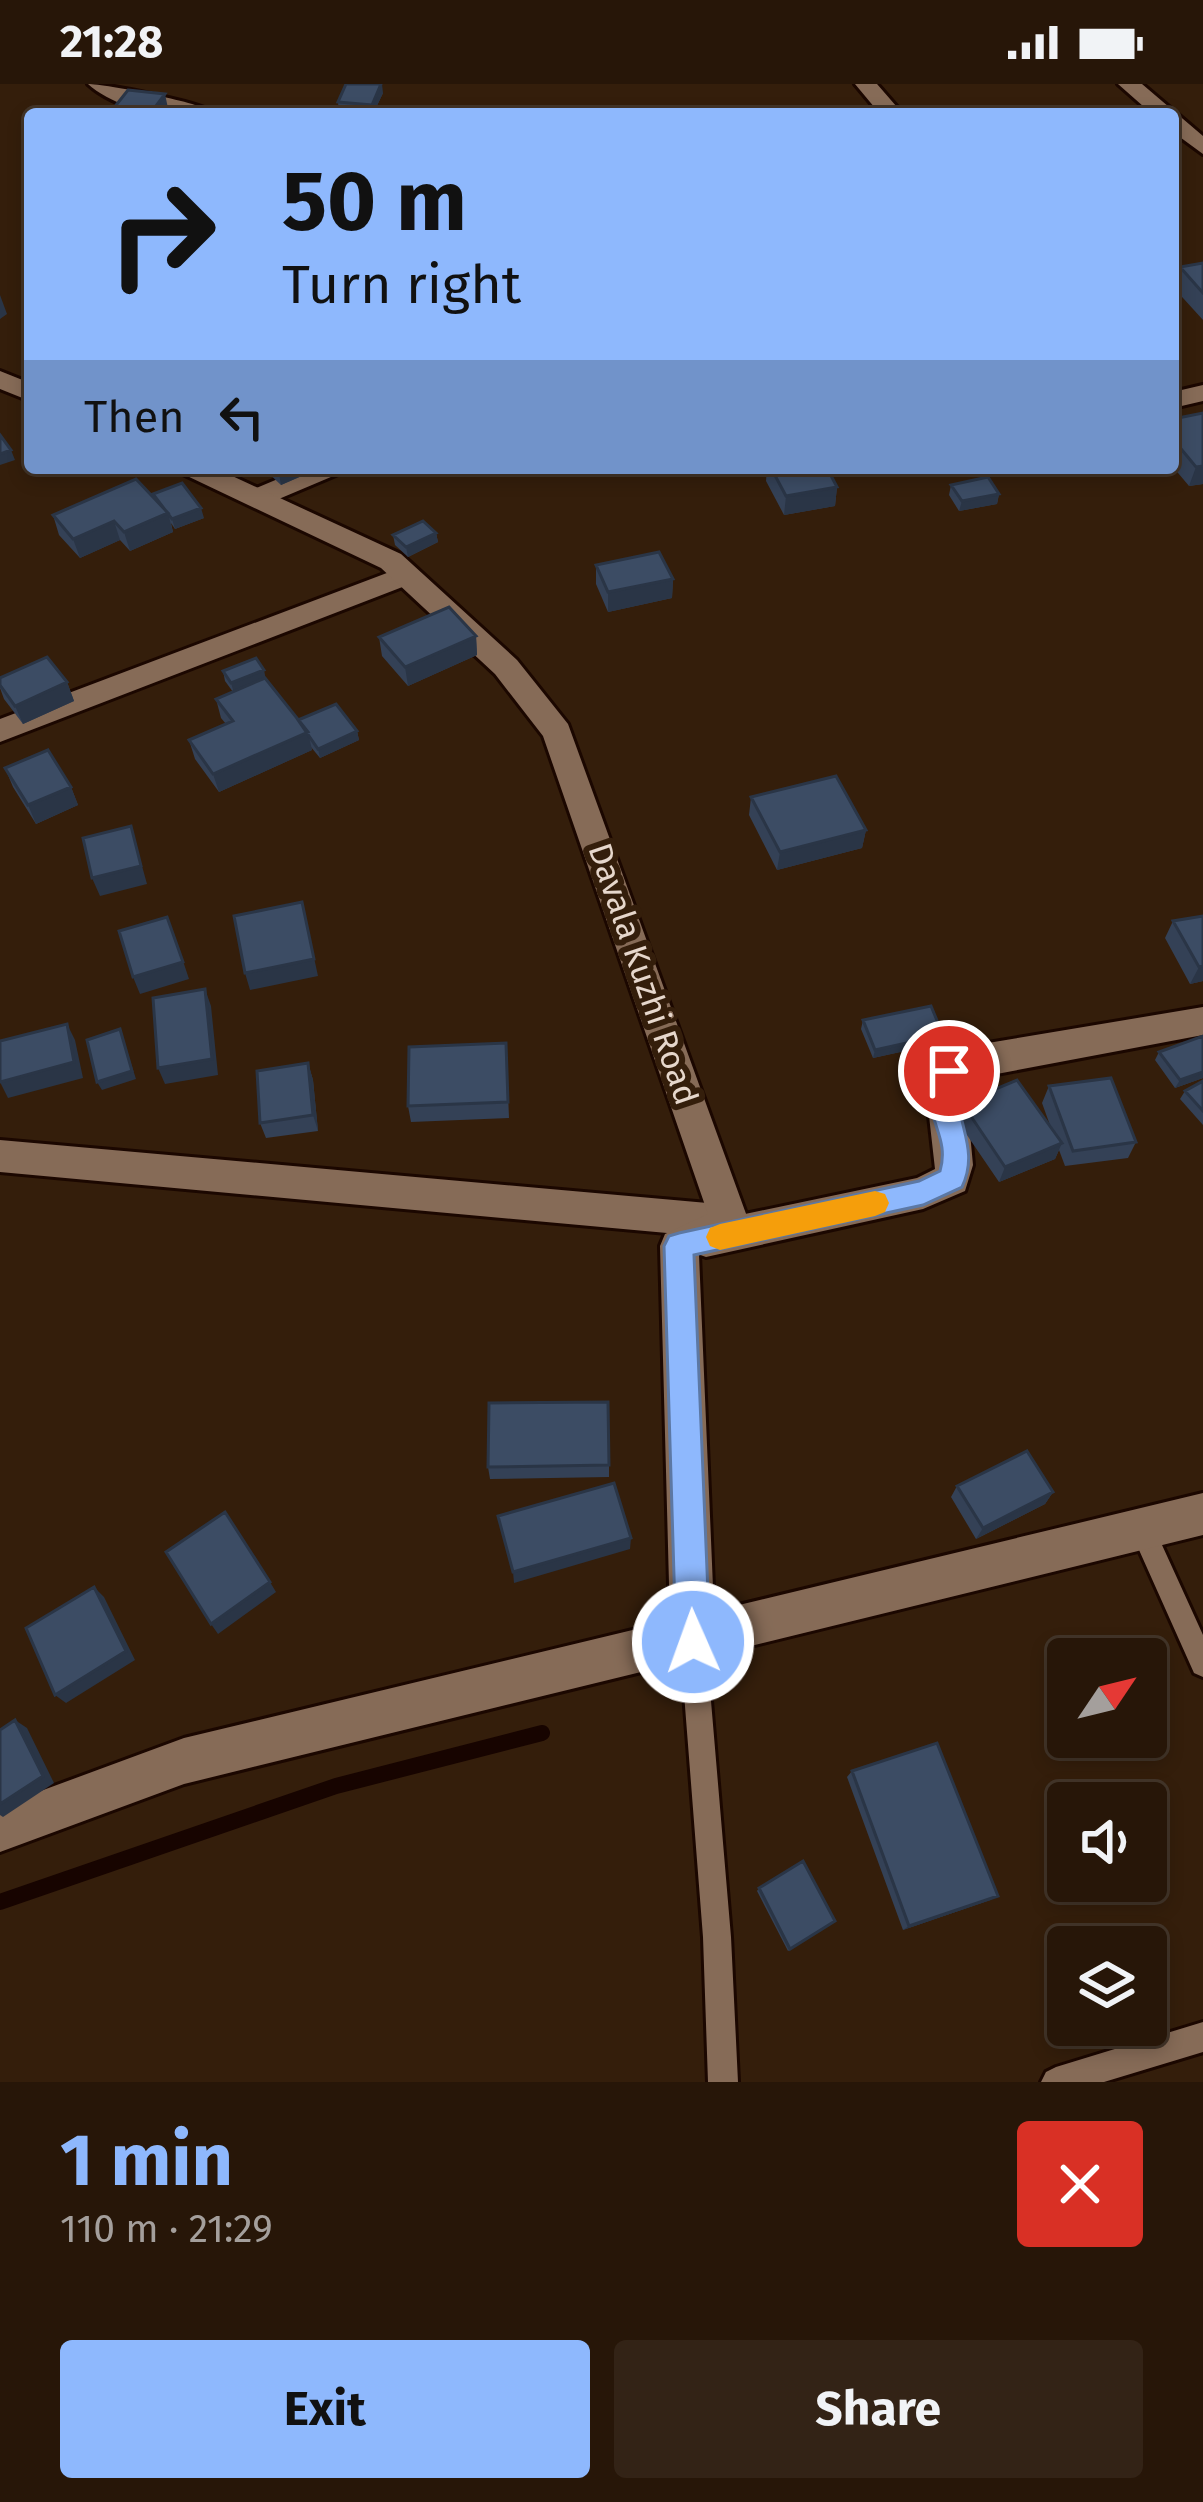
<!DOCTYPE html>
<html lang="en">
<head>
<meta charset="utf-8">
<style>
  body { margin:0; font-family:"Fira Sans",sans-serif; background:#332316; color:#f1f3f6; height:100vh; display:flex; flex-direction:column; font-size:45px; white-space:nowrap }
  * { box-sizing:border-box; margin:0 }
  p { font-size:39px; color:#a49f9c }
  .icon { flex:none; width:66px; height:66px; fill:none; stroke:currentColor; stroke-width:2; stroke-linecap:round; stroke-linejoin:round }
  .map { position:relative; height:1998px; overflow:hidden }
  .details { display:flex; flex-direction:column; background:#271608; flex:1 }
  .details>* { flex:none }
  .top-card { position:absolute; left:24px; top:24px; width:1155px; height:366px; border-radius:12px; box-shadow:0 6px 18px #0003,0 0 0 3px #433529; background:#8eb8fd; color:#111; overflow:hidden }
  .needle { width:78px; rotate:55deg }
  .fabs { position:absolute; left:1047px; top:1554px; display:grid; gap:24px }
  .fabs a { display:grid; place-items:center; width:120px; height:120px; border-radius:12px; background:#271608; box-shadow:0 6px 18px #0003,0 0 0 3px #433529; font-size:60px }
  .pin { position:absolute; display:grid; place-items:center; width:102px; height:102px; color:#fff; margin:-51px; border:6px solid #fff; border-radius:50%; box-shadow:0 3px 12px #0007 }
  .me { position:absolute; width:132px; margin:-66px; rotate:358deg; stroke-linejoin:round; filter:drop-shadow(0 0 9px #0008) }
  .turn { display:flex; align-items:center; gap:42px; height:252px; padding:0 60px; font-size:54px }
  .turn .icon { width:156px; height:156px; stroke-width:2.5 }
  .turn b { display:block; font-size:84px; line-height:102px }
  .then { display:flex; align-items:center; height:114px; padding:0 60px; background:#0003; gap:24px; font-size:45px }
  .round { display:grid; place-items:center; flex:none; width:126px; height:126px; border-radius:12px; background:#332316 }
  .summary { display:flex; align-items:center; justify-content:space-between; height:204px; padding:0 60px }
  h1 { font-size:72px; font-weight:700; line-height:90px; color:#8eb8fd }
  .cta { display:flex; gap:24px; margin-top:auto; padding:24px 60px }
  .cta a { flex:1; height:138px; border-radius:12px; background:#8eb8fd; color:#111; font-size:48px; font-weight:700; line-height:138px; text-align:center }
  .cta a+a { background:#332316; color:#f1f3f6 }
  .status { display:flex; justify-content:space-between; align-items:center; height:84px; padding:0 60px; background:#271608; direction:ltr }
  .status svg { height:33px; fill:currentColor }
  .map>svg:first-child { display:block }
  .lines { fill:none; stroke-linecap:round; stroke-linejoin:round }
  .stream { stroke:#170400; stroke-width:16 }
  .lane-casing { stroke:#1b0700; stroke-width:6 }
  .street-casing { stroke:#1b0700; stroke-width:6 }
  .secondary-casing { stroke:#1b0700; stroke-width:6 }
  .lane { fill:#866b57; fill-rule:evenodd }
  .street { fill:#866b57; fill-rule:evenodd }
  .secondary { fill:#866b57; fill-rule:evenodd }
  .wall { fill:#344156 }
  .shaded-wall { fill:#2a3546 }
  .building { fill:#3c4c64; stroke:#2a3546; stroke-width:3 }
  .route { fill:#8eb8fd; stroke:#5c78a4; stroke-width:3 }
  .slow { fill:#f59e0b }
  .labels { text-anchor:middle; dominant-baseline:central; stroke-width:12; stroke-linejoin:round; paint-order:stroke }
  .street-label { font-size:33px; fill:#e6d7cc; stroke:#341e0b }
</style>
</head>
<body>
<div class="status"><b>21:28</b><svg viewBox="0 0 49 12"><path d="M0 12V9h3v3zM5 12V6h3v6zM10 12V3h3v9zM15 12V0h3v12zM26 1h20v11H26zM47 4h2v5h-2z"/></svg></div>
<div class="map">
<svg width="1203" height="1998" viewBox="0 0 1203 1998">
  <rect width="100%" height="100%" fill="#341e0b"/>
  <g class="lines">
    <path class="stream" d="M0 1818 336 1702 542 1649"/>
    <g class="lane-casing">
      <path id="lane" d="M1143 1436 1152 1439 1203 1551V1593L1194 1589 1131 1448 1134 1439Z
        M693 1545 702 1549 706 1558 731 1853 738 1998H708L703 1853 680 1558 684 1549Z
        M1203 1938V1968L1104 1998H1041L1046 1988 1056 1983Z"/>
    </g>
    <g class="street-casing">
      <path id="street" d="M88 0C106 0 198 18 210 27 176 39 115 25 88 0Z
        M855 0H877L903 30H880Z
        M1118 0H1142L1203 52V70L1173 48V30H1152Z
        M1203 301V317L1173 324V308Z
        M304 384H341L338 390 267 420H247L243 414 247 408Z
        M408 481 422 490 418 497 0 658V635Z
        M1203 923V951L965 996 973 1081 965 1107 923 1125 706 1173 692 1168 689 1151 0 1088V1056L730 1121 745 1130 917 1094 935 1085 927 1014 936 976 976 961Z"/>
    </g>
    <g class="secondary-casing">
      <path id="secondary" d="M0 287 30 299V317L0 305Z
        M180 384H215L401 470 517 576 568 640 749 1138 743 1150 699 1171 714 1527 1203 1409V1451L710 1572 693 1580 686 1577 184 1700 0 1768V1722L184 1654 670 1537 660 1162 665 1150 708 1130 543 652 495 590 381 484 183 390Z"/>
    </g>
    <use href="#lane" class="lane"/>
    <use href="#street" class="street"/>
    <use href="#secondary" class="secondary"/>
  </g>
  <path class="wall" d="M383 9 373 30 339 28 338 18Z
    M1203 179V236L1173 203 1180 183Z
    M1203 329V400L1189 402 1173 383V335Z
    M263 384H320L281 401Z
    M767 384H827L837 403 835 422 784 431 766 397Z
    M951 401 999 410 997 420 959 427 949 411Z
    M154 414 204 434 175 445 171 439 173 448 130 467 120 456 80 474 59 451 53 431Z
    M436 449 438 458 408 473 395 461 393 451Z
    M596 481 673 495 672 514 608 528 596 500Z
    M476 552 477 571 408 602 382 572 379 553Z
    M223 587 266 596 298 636 357 647 359 656 320 674 311 663 312 666 219 708 195 675 189 656 226 640 221 634 216 615 233 608 225 597Z
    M0 594 67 598 74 617 23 640 4 615 0 604Z
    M5 684 71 703 78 721 36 740 13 703Z
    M751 713 866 746 862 764 777 786 749 731Z
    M1203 832V897L1190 900 1165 854 1173 837Z
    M863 936 941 959 873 974 861 945Z
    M506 959 509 1034 411 1038 408 1022Z
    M1159 968 1203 994 1175 1004 1155 976Z
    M308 979 313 996 318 1047 266 1054 260 1039Z
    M1203 997V1041L1180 1015 1185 1007Z
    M1049 1002 1136 1058 1128 1074 1065 1082 1059 1066 1055 1075 999 1098 956 1035 962 1019 1051 1044 1042 1019Z
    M609 1381V1393L490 1395 488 1383Z
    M957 1402 1053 1408 1045 1420 976 1455 951 1413Z
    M852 1687 990 1816 903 1846 847 1693Z
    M759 1804 835 1837 788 1867 757 1807Z"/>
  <path class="shaded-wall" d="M382 0 383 9 373 30 372 21Z
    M165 10 169 29 150 30Z
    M0 211 7 230 0 235Z
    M11 366 15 376 0 381V370Z
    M1203 382V400L1189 402 1196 383Z
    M278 384H320L281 401Z
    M837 403 835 422 784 431 786 412Z
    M999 410 997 420 959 427 962 417Z
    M201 424 204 434 175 445 172 435Z
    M168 429 173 448 130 467 124 448Z
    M114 437 120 456 80 474 73 455Z
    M436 449 438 458 408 473 406 463Z
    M673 495 672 514 608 528V508Z
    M476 552 477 571 408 602 405 583Z
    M264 586 266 596 234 609 231 599Z
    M67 598 74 617 23 640 15 622Z
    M357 647 359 656 320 674 318 665Z
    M308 648 312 666 219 708 213 690Z
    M71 703 78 721 36 740 28 721Z
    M131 742 147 800 100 812 92 794Z
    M866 746 862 764 777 786 780 768Z
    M302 818 318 892 250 906 245 889Z
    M174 850 189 895 140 910 133 893Z
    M1203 882V897L1190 900 1199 883Z
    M205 905 211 922 218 991 165 1000 158 984Z
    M67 940 75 956 83 994 8 1014 0 998Z
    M120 945 136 995 102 1006 97 998Z
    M943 951 941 959 873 974 875 966Z
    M308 979 313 996 318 1047 313 1031Z
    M1203 988V994L1175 1004 1180 996Z
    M1062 1059 1055 1075 999 1098 1005 1083Z
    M1053 1408 1045 1420 976 1455 983 1444Z
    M631 1454 630 1465 514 1499 513 1488Z
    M270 1498 276 1508 218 1550 211 1540Z
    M94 1503 104 1513 135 1576 66 1619 55 1611Z
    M15 1636 27 1644 54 1699 3 1733 0 1731V1720Z
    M998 1812 990 1816 903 1846 909 1842Z"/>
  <path class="building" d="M346 0H381L372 21 338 18Z
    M128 6 165 10 150 30H109Z
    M1203 179V209L1180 183Z
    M1203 329V382L1196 383 1177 360 1173 361V335Z
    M0 351 11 366 0 370Z
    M771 384H827L837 403 786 412Z
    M988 393 999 410 962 417 951 401Z
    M136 395 168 429 124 448 114 437 73 455 53 431Z
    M182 399 201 424 172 435 153 410Z
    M423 437 436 449 406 463 393 451Z
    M659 468 673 495 608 508 596 481Z
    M449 523 476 552 405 583 379 553Z
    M47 573 67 598 15 622 0 601V594Z
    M256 574 264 586 231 599 223 587Z
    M265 594 308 648 213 690 189 656 233 637 216 615Z
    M336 620 357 647 318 665 298 636Z
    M48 666 71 703 28 721 5 684Z
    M836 692 866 746 780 768 751 713Z
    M131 742 141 782 92 794 83 754Z
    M302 818 314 875 245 889 234 832Z
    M1203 832V882L1199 883 1173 837Z
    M167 833 183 878 133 893 119 847Z
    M205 905 212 975 158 984 153 914Z
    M931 922 943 951 875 966 863 936Z
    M67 940 74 978 0 998V957Z
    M120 945 132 987 97 998 87 956Z
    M1203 952V988L1180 996 1159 968Z
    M506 959 508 1018 408 1022 409 963Z
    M308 979 313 1031 260 1039 257 987Z
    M1111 994 1136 1058 1073 1067 1049 1002Z
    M1017 996 1062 1059 1005 1083 962 1019Z
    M1203 997V1027L1185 1007Z
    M608 1318 609 1381 488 1383 489 1319Z
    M1027 1367 1053 1408 983 1444 957 1402Z
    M614 1399 631 1454 513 1488 498 1432Z
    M225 1428 270 1498 211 1540 166 1468Z
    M94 1503 126 1567 55 1611 26 1544Z
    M15 1636 43 1692 0 1720V1646Z
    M937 1659 998 1812 909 1842 852 1687Z
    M803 1777 835 1837 790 1865 759 1804Z"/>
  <path class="route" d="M949 975 959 979 963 987C946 1031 983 1059 962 1103L923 1121 694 1171 710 1558 705 1569 693 1574 681 1569 676 1558 664 1162 669 1152 679 1149 919 1097 940 1087C952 1046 914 1032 940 979Z"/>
  <path class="slow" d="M875 1107 885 1110 889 1119 885 1128 875 1132 720 1166 710 1162 706 1153 710 1144 720 1140Z"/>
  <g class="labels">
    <g class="street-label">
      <text transform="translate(643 890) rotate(71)">Davala Kuzhi Road</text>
    </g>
  </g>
</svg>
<div class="fabs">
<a><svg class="needle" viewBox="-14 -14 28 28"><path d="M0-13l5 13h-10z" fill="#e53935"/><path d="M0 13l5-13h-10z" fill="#a49f9c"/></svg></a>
<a><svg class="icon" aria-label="sound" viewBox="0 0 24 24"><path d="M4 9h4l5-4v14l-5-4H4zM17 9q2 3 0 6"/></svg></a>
<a><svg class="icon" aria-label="layers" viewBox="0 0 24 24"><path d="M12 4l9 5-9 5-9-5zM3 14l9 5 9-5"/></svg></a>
</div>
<div class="pin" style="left:949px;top:987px;background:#d93025"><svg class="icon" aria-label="arrive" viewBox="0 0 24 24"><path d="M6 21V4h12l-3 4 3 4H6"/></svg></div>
<svg class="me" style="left:693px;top:1558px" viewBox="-20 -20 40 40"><circle r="17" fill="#8eb8fd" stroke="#fff" stroke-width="3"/><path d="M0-11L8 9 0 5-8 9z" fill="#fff"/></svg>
<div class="top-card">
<div class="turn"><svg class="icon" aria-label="right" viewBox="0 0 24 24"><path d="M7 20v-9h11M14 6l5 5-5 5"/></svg><div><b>50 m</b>Turn right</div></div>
<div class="then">Then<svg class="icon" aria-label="left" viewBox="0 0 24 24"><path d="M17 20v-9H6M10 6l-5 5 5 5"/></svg></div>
</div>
</div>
<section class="details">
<div class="summary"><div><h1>1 min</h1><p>110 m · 21:29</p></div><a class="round" style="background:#d93025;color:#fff"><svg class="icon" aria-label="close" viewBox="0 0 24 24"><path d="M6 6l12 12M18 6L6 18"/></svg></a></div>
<div class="cta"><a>Exit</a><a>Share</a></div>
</section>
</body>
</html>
